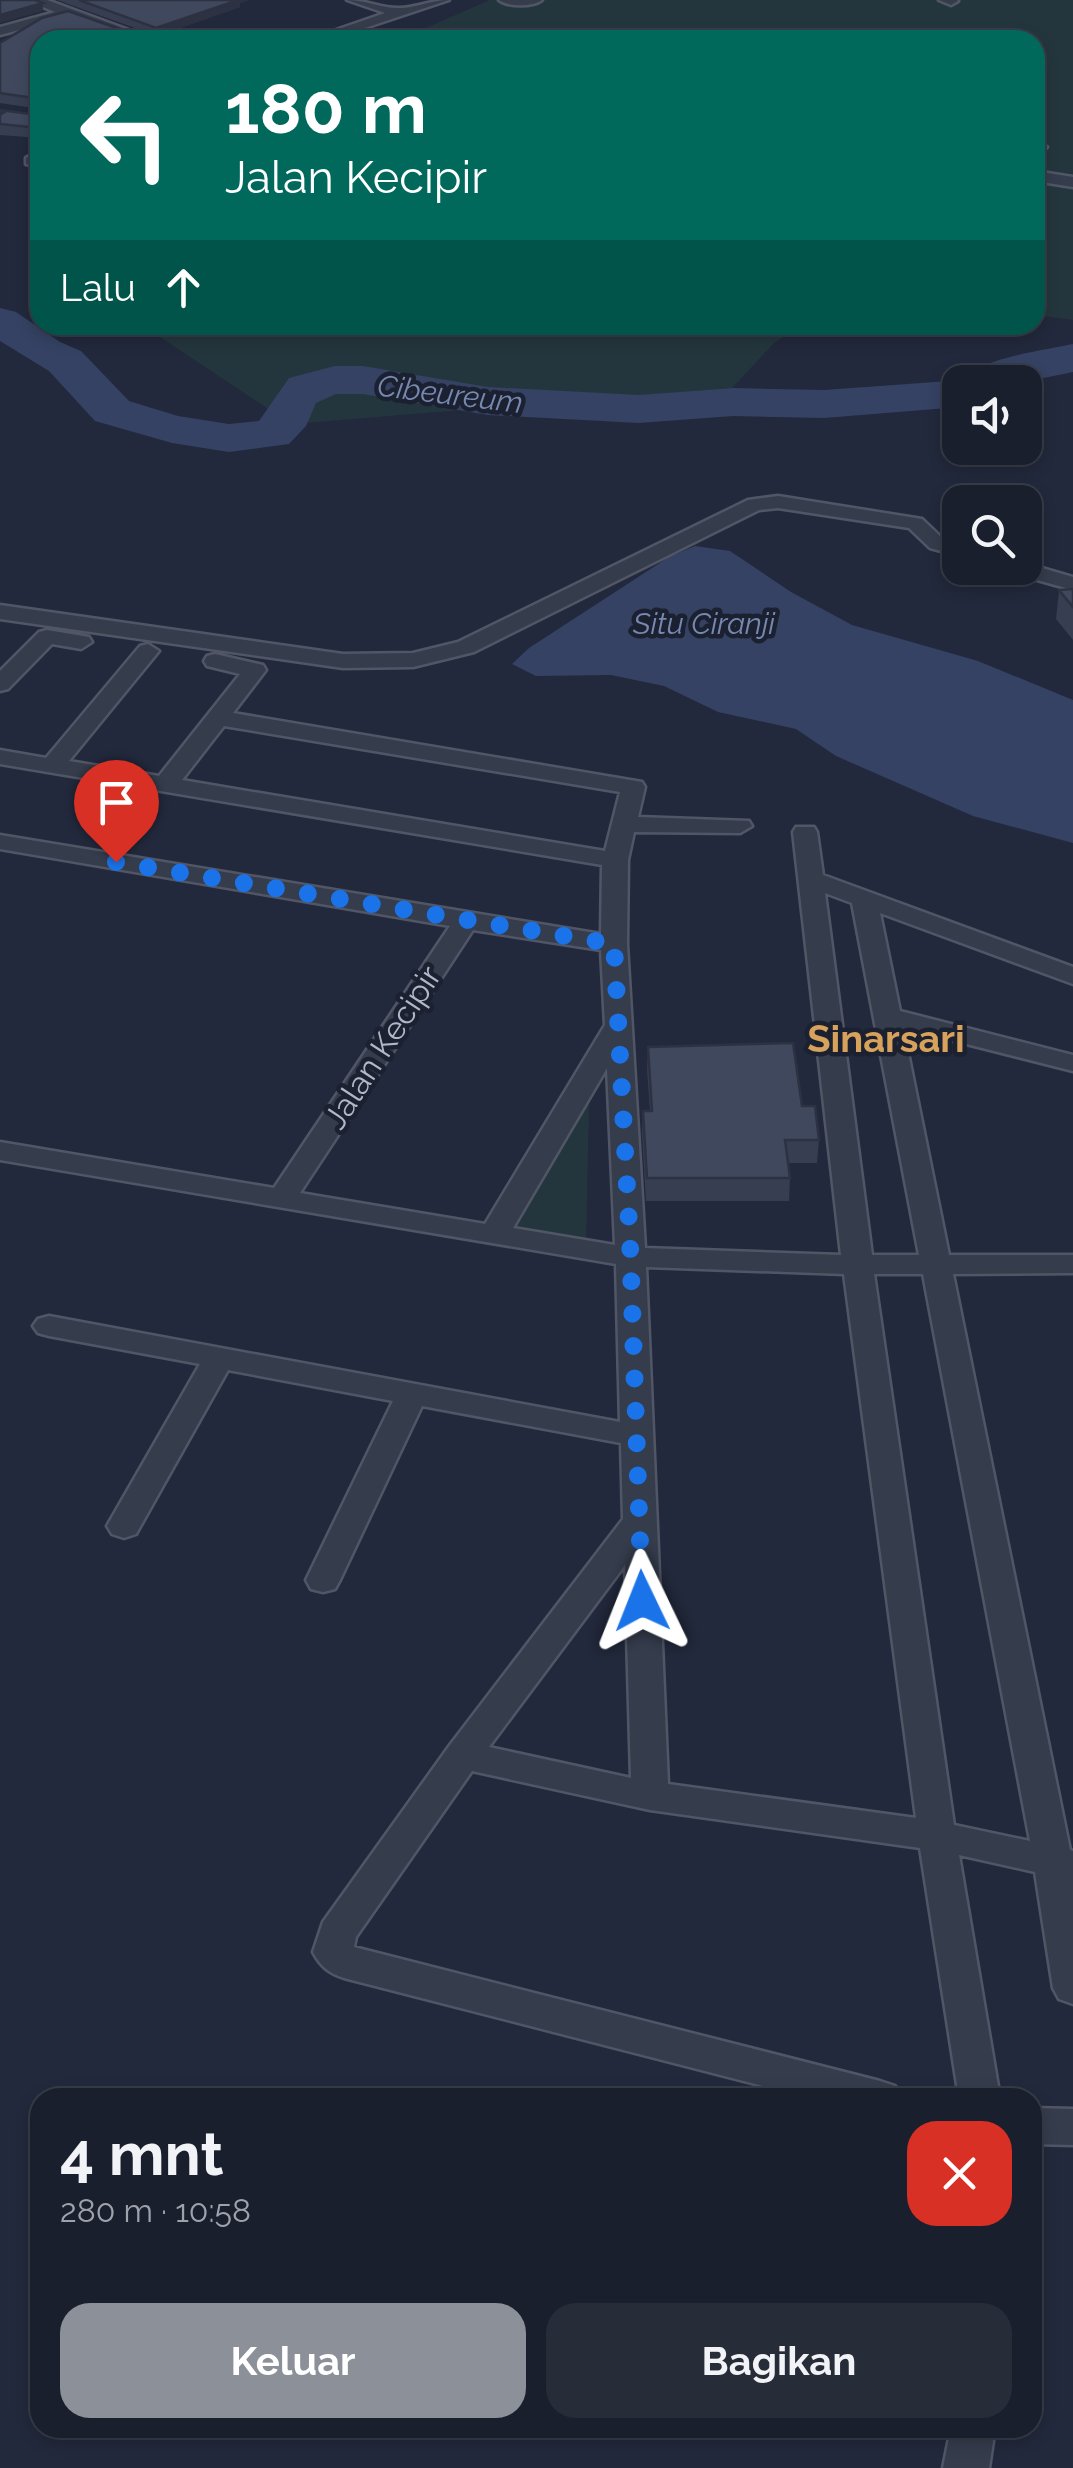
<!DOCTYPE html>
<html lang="id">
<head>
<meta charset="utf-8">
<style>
  body { margin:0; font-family:Raleway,sans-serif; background:#272c39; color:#f1f3f6; height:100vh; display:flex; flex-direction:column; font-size:38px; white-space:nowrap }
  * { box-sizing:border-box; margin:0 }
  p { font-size:32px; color:#9fa2aa }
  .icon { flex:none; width:55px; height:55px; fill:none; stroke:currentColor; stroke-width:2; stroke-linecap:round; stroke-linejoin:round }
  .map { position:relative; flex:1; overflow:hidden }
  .drawer { position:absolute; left:30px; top:2088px; width:1012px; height:350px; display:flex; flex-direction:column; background:#1a1f2d; border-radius:30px; box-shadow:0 5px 15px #0003,0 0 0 2px #383d49 }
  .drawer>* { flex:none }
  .guide { position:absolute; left:30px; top:30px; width:1015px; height:305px; border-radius:30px; box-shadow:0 5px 15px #0003,0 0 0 2px #383d49; background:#00695c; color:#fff; overflow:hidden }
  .fabs { position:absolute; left:942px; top:365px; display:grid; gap:20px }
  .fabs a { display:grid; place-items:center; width:100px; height:100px; border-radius:20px; background:#1a1f2d; box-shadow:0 5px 15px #0003,0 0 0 2px #383d49; font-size:50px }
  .pin { position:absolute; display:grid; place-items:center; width:85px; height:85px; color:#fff; margin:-102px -42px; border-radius:50% 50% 50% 0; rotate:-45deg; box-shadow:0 0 10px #0007 }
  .pin .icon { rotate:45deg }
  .me { position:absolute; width:110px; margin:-55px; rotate:358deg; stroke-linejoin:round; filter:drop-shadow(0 0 8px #0008) }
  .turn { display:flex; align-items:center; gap:35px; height:210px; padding:0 30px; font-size:45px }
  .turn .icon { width:130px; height:130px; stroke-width:2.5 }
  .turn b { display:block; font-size:70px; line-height:85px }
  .then { display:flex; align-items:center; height:95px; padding:0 30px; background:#0003; gap:20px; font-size:38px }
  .round { display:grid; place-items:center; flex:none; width:105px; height:105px; border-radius:30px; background:#272c39 }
  .headline { display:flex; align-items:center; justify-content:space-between; height:170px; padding:0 30px }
  h1 { font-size:60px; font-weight:700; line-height:75px }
  .action { display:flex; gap:20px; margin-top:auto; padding:20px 30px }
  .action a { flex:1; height:115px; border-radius:30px; background:#8c9099; color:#fff; font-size:40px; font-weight:700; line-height:115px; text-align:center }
  .action a+a { background:#272c39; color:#f1f3f6 }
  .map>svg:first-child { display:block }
  .green { fill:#24363d }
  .water { fill:#354263 }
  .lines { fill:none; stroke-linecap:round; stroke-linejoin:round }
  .river { fill:#354263; fill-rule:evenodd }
  .street-casing { stroke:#515666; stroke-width:5 }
  .street { fill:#353c4c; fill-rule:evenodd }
  .wall { fill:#373e51 }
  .shaded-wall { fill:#2d3242 }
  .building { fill:#40485e; stroke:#2d3242; stroke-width:2.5 }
  .route { stroke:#1a73e8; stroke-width:18; stroke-dasharray:0 32.4 }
  .labels { text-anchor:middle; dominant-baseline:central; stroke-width:9; stroke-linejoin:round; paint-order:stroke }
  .far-water-label { font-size:30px; font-style:italic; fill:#7788b1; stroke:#1b2130 }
  .street-label { font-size:32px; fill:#b1b6c8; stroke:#1b2130 }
  .quarter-label { font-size:38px; font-weight:bold; fill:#d7a25c; stroke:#1b2130 }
</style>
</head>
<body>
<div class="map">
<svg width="1073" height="2468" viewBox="0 0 1073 2468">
  <rect width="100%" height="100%" fill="#22293c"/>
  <path class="green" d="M490 0H1073V320L1035 315V40H398Z
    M142 325H802L774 343 732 388 291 424Z
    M589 1102 586 1245 503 1231Z"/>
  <path class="water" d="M695 546 730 551 791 592 852 625 978 661 1073 700V843L973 816 836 756 796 729 718 712 664 686 611 675 536 676 512 664 529 648 669 557Z"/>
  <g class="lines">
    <path class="river" d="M0 308 16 312 60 342 81 351 129 401 178 416 229 424 259 421 289 378 335 366H363L488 387 639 395 733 388 824 390 963 380C979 358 1046 350 1073 344V372L1024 382H960V407L824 418 733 416 639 423 488 415 363 394H336L316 403 306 426 289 444 229 452 172 443 95 421 49 371 0 341Z"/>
    <g class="street-casing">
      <path id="street" d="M26 0H47L156 40H135L69 17 0 35V27L55 12Z
        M347 0C365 0 381 8 398 8 413 9 431 0 449 0L329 40H307L385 13Z
        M499 0H542C533 7 508 7 499 0Z
        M939 0H957L958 1 951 5Z
        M1035 143 1047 147 1035 157Z
        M40 150V167L26 164V158Z
        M1035 171 1073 177V187L1035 181Z
        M778 496 922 519 944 540 960 544V556L930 548 909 528 778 508 759 510 474 652 413 667 343 668 0 619V605L343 654 413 653 458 642 748 500Z
        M1025 563 1073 577V590L1012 573 1009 568H1025Z
        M47 630 89 637 92 642 81 649 52 644 8 689 0 691V671L39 632Z
        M148 644 159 651 69 761 159 776 240 674 207 666 204 661 207 656 215 654 263 665 266 670 233 713 642 782 645 787 638 817 749 821 752 826 740 833 634 832 628 860 627 944 645 1248 841 1255 793 832 796 827H814L817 832 823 875 1073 967V984L880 913 900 1011 1073 1055V1071L903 1028 949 1255H1073V1273L953 1274 1070 1850 1073 1851V2004L1059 1999 1053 1988 1035 1872 959 1855 1000 2098H959L920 1848 650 1810 472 1771 356 1937 354 1947 880 2081 895 2086 900 2098H810L344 1978C329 1973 321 1967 313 1952L323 1922 450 1745 623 1519 621 1443 422 1406 340 1580 335 1589 323 1592 311 1589 306 1580 393 1401 228 1370 136 1534 124 1538 112 1534 107 1526 200 1364 49 1336 38 1333 33 1326 38 1319 49 1316 620 1422 616 1264 0 1160V1142L274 1188 450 926 0 849V835L601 934 602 865 0 764V750L46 758 140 646ZM224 726 620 792 605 851 182 780ZM825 893 852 903 919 1255H872ZM473 930 601 950 605 1025 485 1224 300 1193ZM607 1068 615 1245 513 1228ZM646 1267 844 1274 916 1818 668 1784ZM874 1274H923L1030 1841 954 1825ZM625 1565 631 1778 489 1747Z
        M1032 2108 1073 2109V2145L1032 2144Z
        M951 2428H995L989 2468H943Z"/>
    </g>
    <use href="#street" class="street"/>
  </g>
  <path class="wall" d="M57 0H249L240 3V7L157 36Z
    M40 40V109L0 103V105V43Z
    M0 110 38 115 40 114V138L0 135Z
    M1073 589V640L1056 619 1059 590Z
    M648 1047 802 1106 819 1140 817 1163H788L790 1178 789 1201H646L642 1134 643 1111H650L647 1069Z"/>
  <path class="shaded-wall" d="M233 0H249L240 3V7L157 36 156 28Z
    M43 3V11L0 23V15Z
    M134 34V40H115Z"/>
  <path class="building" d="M0 0H35L43 3 0 15Z
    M79 0H238L156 28Z
    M68 11 134 34 115 40H40V99L0 93V43L42 18Z
    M0 110 38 115 40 114V128L0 124V115L3 113H0Z
    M1073 589V607L1059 590Z
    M793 1043 802 1106H815L819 1140H785L790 1178H647L643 1111H652L648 1047Z"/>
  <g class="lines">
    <path class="route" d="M116 862 614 944 630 1242 642 1601"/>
  </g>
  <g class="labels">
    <g class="far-water-label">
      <text transform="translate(450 394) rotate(7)">Cibeureum</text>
      <text x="704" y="623">Situ Ciranji</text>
    </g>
    <g class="street-label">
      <text transform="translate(382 1047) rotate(-57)">Jalan Kecipir</text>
    </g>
    <g class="quarter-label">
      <text x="886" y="1038">Sinarsari</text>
    </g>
  </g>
</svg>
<div class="fabs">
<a><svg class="icon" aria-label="sound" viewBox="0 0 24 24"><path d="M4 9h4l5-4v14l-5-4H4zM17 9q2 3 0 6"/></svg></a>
<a><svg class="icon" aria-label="search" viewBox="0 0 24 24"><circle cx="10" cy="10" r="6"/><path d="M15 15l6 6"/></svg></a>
</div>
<div class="pin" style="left:116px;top:862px;background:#d93025"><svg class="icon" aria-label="arrive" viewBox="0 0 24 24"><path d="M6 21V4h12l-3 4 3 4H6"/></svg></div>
<svg class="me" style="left:642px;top:1601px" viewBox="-20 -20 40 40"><path d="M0-17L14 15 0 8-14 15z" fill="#1a73e8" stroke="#fff" stroke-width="4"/></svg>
<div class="guide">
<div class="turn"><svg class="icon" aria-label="left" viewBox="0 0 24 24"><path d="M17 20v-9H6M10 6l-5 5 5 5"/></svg><div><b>180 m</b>Jalan Kecipir</div></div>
<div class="then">Lalu<svg class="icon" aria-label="ahead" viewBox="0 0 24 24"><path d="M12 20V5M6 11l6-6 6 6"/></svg></div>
</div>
<section class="drawer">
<div class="headline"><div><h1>4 mnt</h1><p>280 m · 10:58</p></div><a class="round" style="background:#d93025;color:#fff"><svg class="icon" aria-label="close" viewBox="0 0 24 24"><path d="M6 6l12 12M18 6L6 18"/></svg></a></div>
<div class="action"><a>Keluar</a><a>Bagikan</a></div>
</section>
</div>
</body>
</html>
